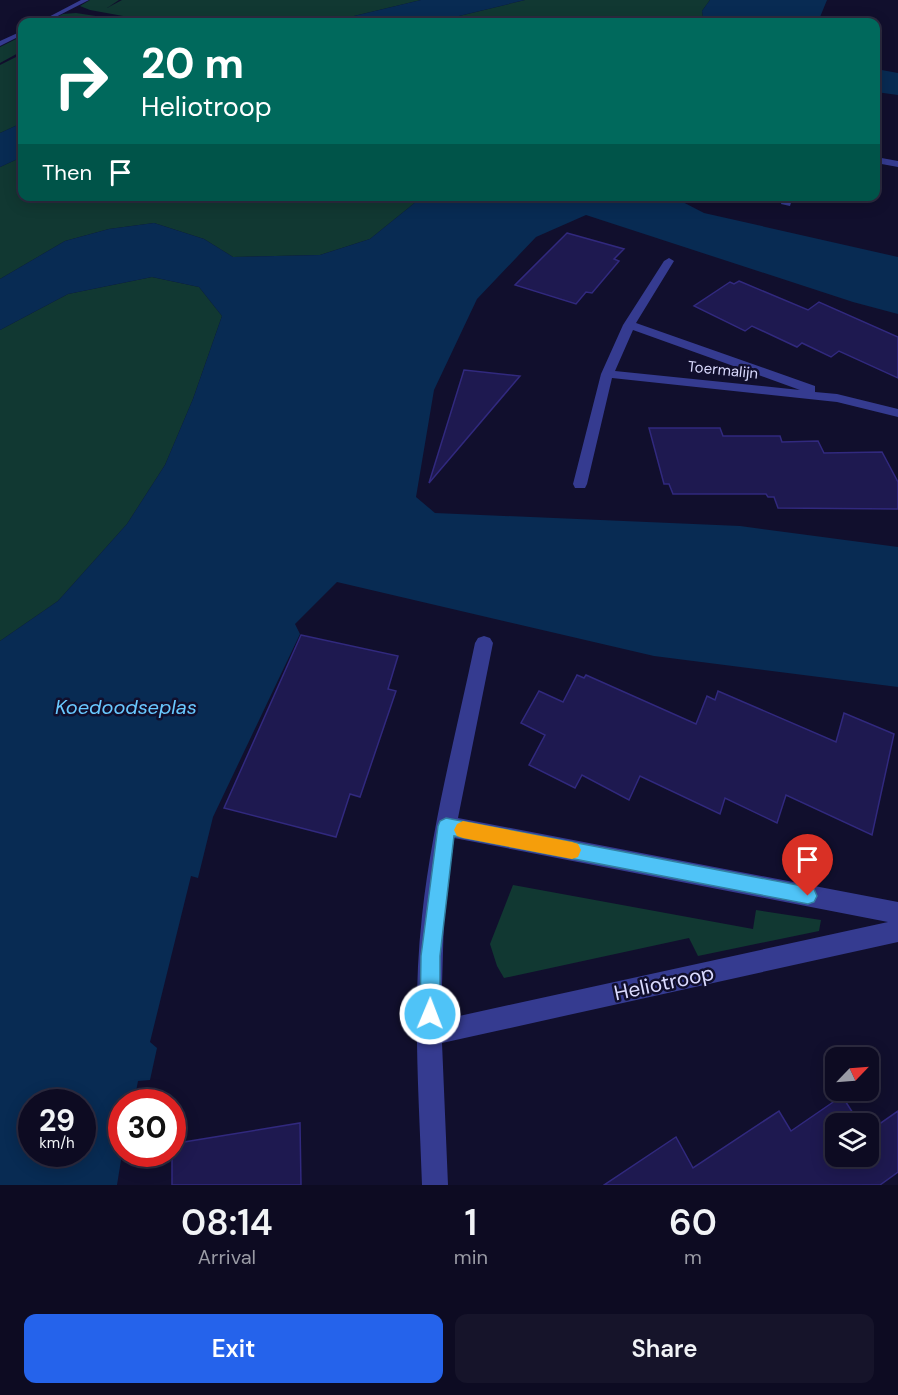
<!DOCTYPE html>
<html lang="en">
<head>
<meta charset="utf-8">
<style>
  body { margin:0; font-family:"DM Sans",sans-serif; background:#16142a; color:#f1f3f6; height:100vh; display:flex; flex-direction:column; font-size:22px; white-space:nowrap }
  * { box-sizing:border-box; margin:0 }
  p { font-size:20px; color:#9a9ba5 }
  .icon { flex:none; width:33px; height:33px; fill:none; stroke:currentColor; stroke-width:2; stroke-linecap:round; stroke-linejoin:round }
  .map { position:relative; height:1185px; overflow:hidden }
  .panel { display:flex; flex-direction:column; background:#0d0b22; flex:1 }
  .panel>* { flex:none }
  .hud { position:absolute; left:18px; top:18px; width:862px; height:183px; border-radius:12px; box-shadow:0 3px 15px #0003,0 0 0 2px #2d2b40; background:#00695c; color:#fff; overflow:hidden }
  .needle { width:39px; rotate:65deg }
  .controls { position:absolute; left:825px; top:1047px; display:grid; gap:12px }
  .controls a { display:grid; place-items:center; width:54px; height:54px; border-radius:12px; background:#0d0b22; box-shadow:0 3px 15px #0003,0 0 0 2px #2d2b40; font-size:30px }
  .speed { position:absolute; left:18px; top:1089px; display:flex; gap:12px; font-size:30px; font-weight:700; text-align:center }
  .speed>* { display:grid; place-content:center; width:78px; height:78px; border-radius:50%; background:#0d0b22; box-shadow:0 3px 15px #0003,0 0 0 2px #2d2b40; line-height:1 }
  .speed small { font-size:15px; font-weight:400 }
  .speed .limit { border:9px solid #d22; background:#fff; color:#111 }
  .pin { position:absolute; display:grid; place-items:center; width:51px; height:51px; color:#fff; margin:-62px -26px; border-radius:50% 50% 50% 0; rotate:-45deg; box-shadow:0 0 6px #0007 }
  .pin .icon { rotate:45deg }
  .me { position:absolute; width:66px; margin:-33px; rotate:1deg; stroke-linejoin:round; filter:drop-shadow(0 0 4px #0008) }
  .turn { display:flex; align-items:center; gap:21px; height:126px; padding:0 24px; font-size:27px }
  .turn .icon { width:78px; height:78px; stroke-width:2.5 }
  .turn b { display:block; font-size:42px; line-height:51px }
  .then { display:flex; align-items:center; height:57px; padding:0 24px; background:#0003; gap:12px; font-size:22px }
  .eta { display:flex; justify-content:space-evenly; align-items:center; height:102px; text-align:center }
  .eta b { font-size:36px; font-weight:600; line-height:42px }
  .button { display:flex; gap:12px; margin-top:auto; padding:12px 24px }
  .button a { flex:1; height:69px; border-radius:12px; background:#2563eb; color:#fff; font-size:24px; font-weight:600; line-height:69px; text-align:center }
  .button a+a { background:#16142a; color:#f1f3f6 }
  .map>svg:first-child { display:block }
  .green { fill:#113832 }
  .water { fill:#082b53; fill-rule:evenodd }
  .building { fill:#1e1950; stroke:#31297e; stroke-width:1.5 }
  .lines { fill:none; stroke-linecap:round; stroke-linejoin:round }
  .minor { fill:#353b90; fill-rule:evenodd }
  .route { fill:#4fc3f7; stroke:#337fa1; stroke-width:1.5 }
  .slow { fill:#f59e0b }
  .labels { text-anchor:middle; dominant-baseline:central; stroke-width:5; stroke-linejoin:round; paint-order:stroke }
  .far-street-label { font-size:15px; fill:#dbdbff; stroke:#110f2d }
  .water-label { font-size:20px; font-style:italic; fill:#69c9ff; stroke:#110f2d }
  .near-street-label { font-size:21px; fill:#dbdbff; stroke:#110f2d }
</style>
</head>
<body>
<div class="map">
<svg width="898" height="1185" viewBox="0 0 898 1185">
  <rect width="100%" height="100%" fill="#110f2d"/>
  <path class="green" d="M90 0H119L107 8 122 0H421L329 22H156L90 10 80 6Z
    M525 0H710L702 11 704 22H434Z
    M76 13 135 22H93L84 19 77 22H47L63 14Z
    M22 36V51L0 63V47Z
    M22 54V123L0 133V65Z
    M22 157V196L422 197 370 239 320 255 233 257 204 239 154 223 109 229 65 241 0 279V167Z
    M152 277 199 287 222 316 193 399 165 465 127 524 58 601 0 641V330L68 294Z
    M513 885 753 929 756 910 821 920 819 931 698 956 689 938 504 978 497 966 490 944Z"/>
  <path class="water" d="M421 0H525L434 22H329Z
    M710 0H827L818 22H704L702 11Z
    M876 69 898 73V95L876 92Z
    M22 123V157L0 167V133Z
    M422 197H673L704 213 898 257V314L853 302 586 215 536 237 477 299 434 390 416 497 435 513 740 526 898 547V687L654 656 337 582 295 624 300 634 213 817 198 878 191 876 150 1042 157 1048 150 1080 138 1081 134 1102H122V1154L117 1185H0V641L58 601 127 524 165 465 193 399 222 316 199 287 152 277 68 294 0 330V279L65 241 109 229 154 223 204 239 233 257 320 255 370 239ZM32 1102H82V1154H32Z"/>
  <path class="building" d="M567 233 624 249 614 259 619 261 592 293 586 292 576 304 515 285Z
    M739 281 808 310 819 302 898 337V378L839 351 831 357 802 343 797 347 752 326 745 331 694 306 730 282 734 284Z
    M464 370 520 376 429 483Z
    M649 428H720L723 436H780L782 442 818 441 824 453 882 452 898 482V509L778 508 774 497H768L766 494H673L669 484H664Z
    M301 635 398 656 388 689 396 691 360 797 350 794 336 837 224 808Z
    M577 675 584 678 586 675 696 724 707 696 715 700 718 691 836 742 844 713 894 734 872 835 786 795 777 823 725 798 720 814 640 776 629 800 582 775 575 788 529 765 545 735 521 723 539 691 563 702Z
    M842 1096 860 1124H836V1156H868V1132L898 1111V1172L880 1185H604L676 1137 693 1168 779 1111 791 1131Z
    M300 1123 301 1185H172V1144Z"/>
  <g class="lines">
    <path class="minor" d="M81 0H89L46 22H39Z
      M22 31V35L0 46V41Z
      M876 157 898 161V167L876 163Z
      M783 196H793L790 206 781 204Z
      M669 258 674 261 636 323 815 386V392L837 394 898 409V417L837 402 612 378 587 484 585 488H575L573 484 601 374 623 325 664 261ZM633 330 800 390 615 371Z
      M484 636 490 638 493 643 458 818 898 902V942L442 1043 448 1185H422C419 1096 412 1005 422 916 432 824 456 734 475 643L478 638ZM454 838 888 922 441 1020 444 917Z"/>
  </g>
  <path class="route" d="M446 818 808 887 814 889 817 896 814 902 808 904 454 836 440 956V1014L437 1021 430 1024 423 1021 420 1014 421 956 438 826 440 821Z"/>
  <path class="slow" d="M463 821 572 842 578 844 581 850 578 857 572 859 463 838 457 836 454 830 457 824Z"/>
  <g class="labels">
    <g class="far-street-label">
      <text transform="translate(723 370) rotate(6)">Toermalijn</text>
    </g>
    <g class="water-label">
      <text x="126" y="707">Koedoodseplas</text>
    </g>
    <g class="near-street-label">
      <text transform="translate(664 983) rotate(-12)">Heliotroop</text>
    </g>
  </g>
</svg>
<div class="controls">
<a><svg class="needle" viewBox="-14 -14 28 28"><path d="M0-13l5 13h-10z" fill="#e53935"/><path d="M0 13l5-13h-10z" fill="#9a9ba5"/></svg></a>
<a><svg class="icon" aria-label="layers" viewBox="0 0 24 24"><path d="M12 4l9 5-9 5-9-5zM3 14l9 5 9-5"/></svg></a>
</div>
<div class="speed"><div>29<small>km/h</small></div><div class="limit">30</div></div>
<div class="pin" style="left:808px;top:896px;background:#d93025"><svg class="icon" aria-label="arrive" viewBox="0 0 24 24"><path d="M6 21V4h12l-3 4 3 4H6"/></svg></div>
<svg class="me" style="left:430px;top:1014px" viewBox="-20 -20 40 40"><circle r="17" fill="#4fc3f7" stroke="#fff" stroke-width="3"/><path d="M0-11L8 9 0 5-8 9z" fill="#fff"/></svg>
<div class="hud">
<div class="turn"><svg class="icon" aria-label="right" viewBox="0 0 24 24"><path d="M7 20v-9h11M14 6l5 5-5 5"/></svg><div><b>20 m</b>Heliotroop</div></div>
<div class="then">Then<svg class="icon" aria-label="arrive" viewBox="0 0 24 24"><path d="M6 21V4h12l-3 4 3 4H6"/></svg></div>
</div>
</div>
<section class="panel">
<div class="eta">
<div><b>08:14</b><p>Arrival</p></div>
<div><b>1</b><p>min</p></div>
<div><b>60</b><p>m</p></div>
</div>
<div class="button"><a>Exit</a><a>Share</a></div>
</section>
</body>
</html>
